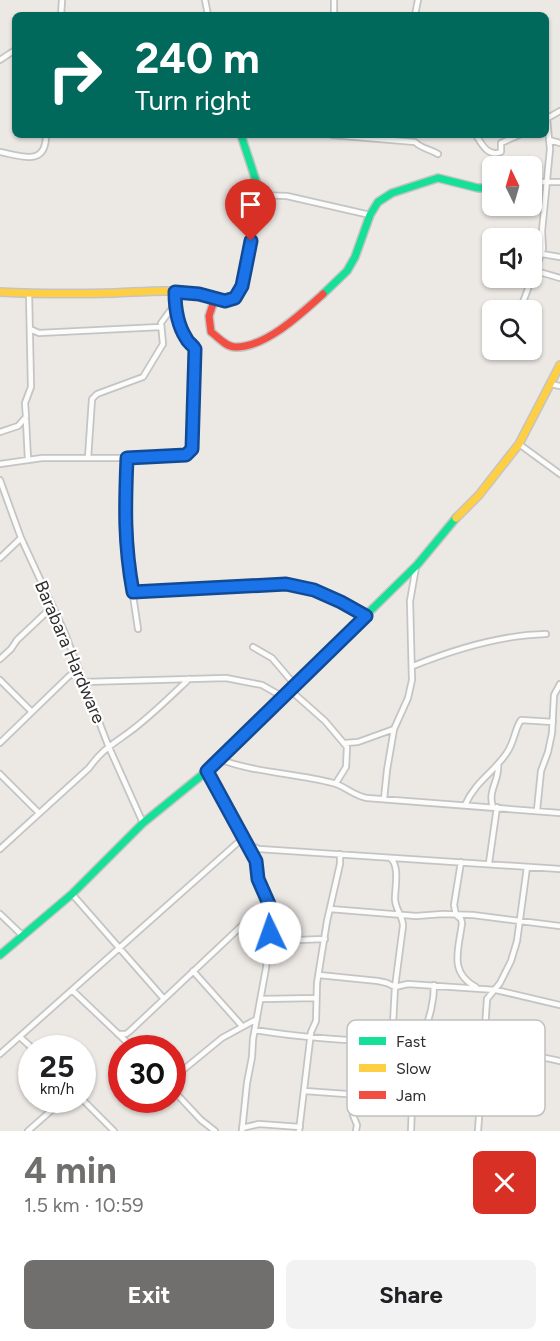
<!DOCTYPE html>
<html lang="en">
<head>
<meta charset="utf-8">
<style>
  body { margin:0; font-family:Figtree,sans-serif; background:#f2f2f2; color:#202124; height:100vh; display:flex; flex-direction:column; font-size:22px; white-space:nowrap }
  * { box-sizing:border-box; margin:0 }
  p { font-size:20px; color:#757577 }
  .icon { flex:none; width:33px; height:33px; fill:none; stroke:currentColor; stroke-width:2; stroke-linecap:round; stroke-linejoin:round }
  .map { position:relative; height:1131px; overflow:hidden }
  .details { display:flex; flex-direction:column; background:#fff; flex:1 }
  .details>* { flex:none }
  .hud { position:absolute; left:12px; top:12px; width:537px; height:126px; border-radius:9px; box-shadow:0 2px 4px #0004; background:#00695c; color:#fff; overflow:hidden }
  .needle { width:39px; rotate:355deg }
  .controls { position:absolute; left:482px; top:156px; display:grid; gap:12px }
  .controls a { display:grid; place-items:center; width:60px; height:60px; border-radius:9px; background:#fff; box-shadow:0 2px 4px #0004; font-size:30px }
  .speed { position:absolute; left:18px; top:1035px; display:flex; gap:12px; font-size:30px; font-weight:700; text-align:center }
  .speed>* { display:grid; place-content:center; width:78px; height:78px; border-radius:50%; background:#fff; box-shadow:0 2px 4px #0004; line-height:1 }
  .speed small { font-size:15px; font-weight:400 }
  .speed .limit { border:9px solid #d22; background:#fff; color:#111 }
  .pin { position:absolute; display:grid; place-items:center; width:51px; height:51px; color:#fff; margin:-62px -26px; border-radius:50% 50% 50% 0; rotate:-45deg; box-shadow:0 0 6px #0007 }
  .pin .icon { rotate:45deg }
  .me { position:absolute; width:66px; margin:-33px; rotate:357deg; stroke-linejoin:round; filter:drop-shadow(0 0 4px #0008) }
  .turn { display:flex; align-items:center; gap:21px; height:126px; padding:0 24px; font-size:27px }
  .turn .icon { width:78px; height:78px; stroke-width:2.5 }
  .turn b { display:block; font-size:42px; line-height:51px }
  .round { display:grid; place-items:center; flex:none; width:63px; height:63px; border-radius:9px; background:#f2f2f2 }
  .head { display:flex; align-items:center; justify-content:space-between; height:102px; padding:0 24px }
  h1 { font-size:36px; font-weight:700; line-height:45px; color:#706f6e }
  .action { display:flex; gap:12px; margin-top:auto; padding:12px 24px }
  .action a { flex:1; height:69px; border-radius:9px; background:#706f6e; color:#fff; font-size:24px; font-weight:700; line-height:69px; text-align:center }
  .action a+a { background:#f2f2f2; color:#202124 }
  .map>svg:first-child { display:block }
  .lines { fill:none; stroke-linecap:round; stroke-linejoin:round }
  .street-casing { stroke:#c5c4c5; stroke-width:8 }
  .fast-casing { stroke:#c5c4c5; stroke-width:10 }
  .slow-casing { stroke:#c5c4c5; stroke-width:10 }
  .jam-casing { stroke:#c5c4c5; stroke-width:10 }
  .street { stroke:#fcfcfb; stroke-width:4.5 }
  .fast { stroke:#16e098; stroke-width:7 }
  .slow { stroke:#ffcf43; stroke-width:7 }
  .jam { stroke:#f24e42; stroke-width:7 }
  .route-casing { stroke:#114b97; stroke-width:15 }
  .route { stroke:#1a73e8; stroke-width:10 }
  .labels { text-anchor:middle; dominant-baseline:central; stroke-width:4.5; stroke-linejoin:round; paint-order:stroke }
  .street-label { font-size:18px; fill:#2e2e2e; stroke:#fff }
  .key { fill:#fff; stroke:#c0c0c0; stroke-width:1.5 }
  .key-label { font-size:16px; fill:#2e2e2e }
</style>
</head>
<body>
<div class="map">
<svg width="560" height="1131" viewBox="0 0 560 1131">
  <rect width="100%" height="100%" fill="#ece8e4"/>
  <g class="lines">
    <g class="street-casing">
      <path id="street" d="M205 0 208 15
        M334 0V15
        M61 15 62 0
        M415 15 418 0
        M0 60 15 50
        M546 119 560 111
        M332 135 415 142C422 149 430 149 438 154
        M476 135C482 145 488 157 501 152V143L519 135
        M549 140 560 143
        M0 152C21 156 46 167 46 135
        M531 182H560
        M258 195 287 196 370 215
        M542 254 560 257
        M536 271 560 278
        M520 310 543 249 542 231 550 149 547 119
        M30 329 39 333 160 327
        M507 351V350
        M551 384 560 386
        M26 420 28 460
        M0 432 18 426 26 417 25 403 31 387 29 294
        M519 444 560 474
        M88 458 92 399 97 394 143 377 163 344 161 323 175 304
        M127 458 126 549 138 629
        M0 464 42 458H127L188 454 192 449 195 349C193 345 188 343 186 338 177 324 175 308 175 292
        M0 480 21 538 64 631 108 745 143 823
        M0 558 21 538
        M133 592 286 584 314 590 341 602 366 617
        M253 647 272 658 295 685
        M0 659 11 649 17 640 52 607
        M413 666C455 649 500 635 546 634
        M0 680 32 712
        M84 682 226 678 262 685 283 697
        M290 690 325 721 347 747 346 767 336 783
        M0 743 68 677 76 671 80 672
        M345 743 358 742 394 729
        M219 759C255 773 296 773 333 783 345 786 354 796 367 798L560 813
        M207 771 243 838 252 846 259 849 560 869
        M0 774 39 813
        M384 799 387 770 394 729 408 698 412 680 410 601 416 567
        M465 805C476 781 492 774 506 754 515 742 514 730 521 720L553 722
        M493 807C487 791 500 780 498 764
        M537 810 541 771 548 752 552 733 554 695 560 684
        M0 849 89 768C102 750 110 746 128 733 149 718 169 698 189 679
        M390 858C400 865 395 887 395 899 395 909 403 916 403 926L395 987 392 1042
        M461 862 454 905 456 915 461 919 462 923C459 949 448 972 476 987
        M489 863 497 807
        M72 894 164 999
        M330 909 416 916 443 914 473 915 560 926
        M0 914 22 935
        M269 941 325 939
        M193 971 242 1026
        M319 975 378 981 387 983 395 987 408 984 496 990 560 1005
        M72 990 133 1048
        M261 999 316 998
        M255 1030C356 1047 460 1038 560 1061
        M118 1034H126L130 1031 251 917 261 911 269 912
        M20 1037 32 1048
        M0 1054 243 838
        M172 1079 222 1038 257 1019
        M172 1089 201 1120 215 1131
        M305 1091 414 1099
        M355 1094 353 1115 357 1125 356 1131
        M82 1099 114 1131
        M242 1128 259 1124 300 1127
        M28 1131 63 1100
        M242 1131 247 1083 252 1057 253 1039 266 968 271 927 267 899 257 876 256 861 248 844
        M299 1131 311 1032 316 1021 317 983 327 921 340 864V854
        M411 1131C412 1105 413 1068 421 1043 427 1023 434 1007 434 985
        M478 1131 487 999 500 983 511 961 517 941 527 867"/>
    </g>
    <g class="fast-casing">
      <path id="fast" d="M323 294 347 271 355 257 370 215 378 202 392 193 438 178 478 188H492
        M202 295 225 301 235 298 242 286 259 190 241 135
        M0 955 72 894 143 823 207 771 417 565 456 518"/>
    </g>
    <g class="slow-casing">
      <path id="slow" d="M0 292C39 294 76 294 115 293 144 292 175 288 202 295
        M456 518 479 495 519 444 560 365"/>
    </g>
    <g class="jam-casing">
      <path id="jam" d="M215 298 209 316 211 332C218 337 226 347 235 347 265 348 302 313 323 294"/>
    </g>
    <use href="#street" class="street"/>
    <use href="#fast" class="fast"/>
    <use href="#slow" class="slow"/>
    <use href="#jam" class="jam"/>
  </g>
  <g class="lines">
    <g class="route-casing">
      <path id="route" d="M251 241 242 286 235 298 225 301 199 294 175 292C175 308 177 324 186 338 188 343 193 345 195 349L192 449 186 455 127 458C125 506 124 543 133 592L286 584 314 590 341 602 366 616 207 771 256 861 258 879 269 904 270 933"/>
    </g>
    <use href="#route" class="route"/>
  </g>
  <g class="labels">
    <g class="street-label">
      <text transform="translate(70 652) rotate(67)">Barabara Hardware</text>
    </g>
  </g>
  <rect x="347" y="1020" width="198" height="96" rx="9" class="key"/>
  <rect x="359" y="1037" width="27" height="8" fill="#16e098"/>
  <rect x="359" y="1064" width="27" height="8" fill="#ffcf43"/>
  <rect x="359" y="1091" width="27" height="8" fill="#f24e42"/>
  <g class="key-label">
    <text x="396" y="1047">Fast</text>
    <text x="396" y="1074">Slow</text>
    <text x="396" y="1101">Jam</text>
  </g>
</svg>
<div class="controls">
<a><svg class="needle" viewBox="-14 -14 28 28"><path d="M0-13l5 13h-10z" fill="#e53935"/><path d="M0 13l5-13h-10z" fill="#757577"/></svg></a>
<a><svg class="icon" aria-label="sound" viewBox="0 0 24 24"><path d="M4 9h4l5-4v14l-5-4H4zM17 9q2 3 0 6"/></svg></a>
<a><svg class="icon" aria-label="search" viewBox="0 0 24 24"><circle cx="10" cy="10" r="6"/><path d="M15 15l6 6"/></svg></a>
</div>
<div class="speed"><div>25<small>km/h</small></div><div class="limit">30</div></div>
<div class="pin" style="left:251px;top:241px;background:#d93025"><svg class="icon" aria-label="arrive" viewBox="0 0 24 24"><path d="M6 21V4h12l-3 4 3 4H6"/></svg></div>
<svg class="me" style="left:270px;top:933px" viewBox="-20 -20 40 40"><circle r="19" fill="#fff"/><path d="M0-13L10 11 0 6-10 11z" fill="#1a73e8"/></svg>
<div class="hud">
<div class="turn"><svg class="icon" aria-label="right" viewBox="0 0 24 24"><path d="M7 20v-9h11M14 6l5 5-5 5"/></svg><div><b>240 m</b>Turn right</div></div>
</div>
</div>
<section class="details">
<div class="head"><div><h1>4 min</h1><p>1.5 km · 10:59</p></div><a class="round" style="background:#d93025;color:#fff"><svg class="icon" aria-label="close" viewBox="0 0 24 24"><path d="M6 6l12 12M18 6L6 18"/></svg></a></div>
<div class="action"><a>Exit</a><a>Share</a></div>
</section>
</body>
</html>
